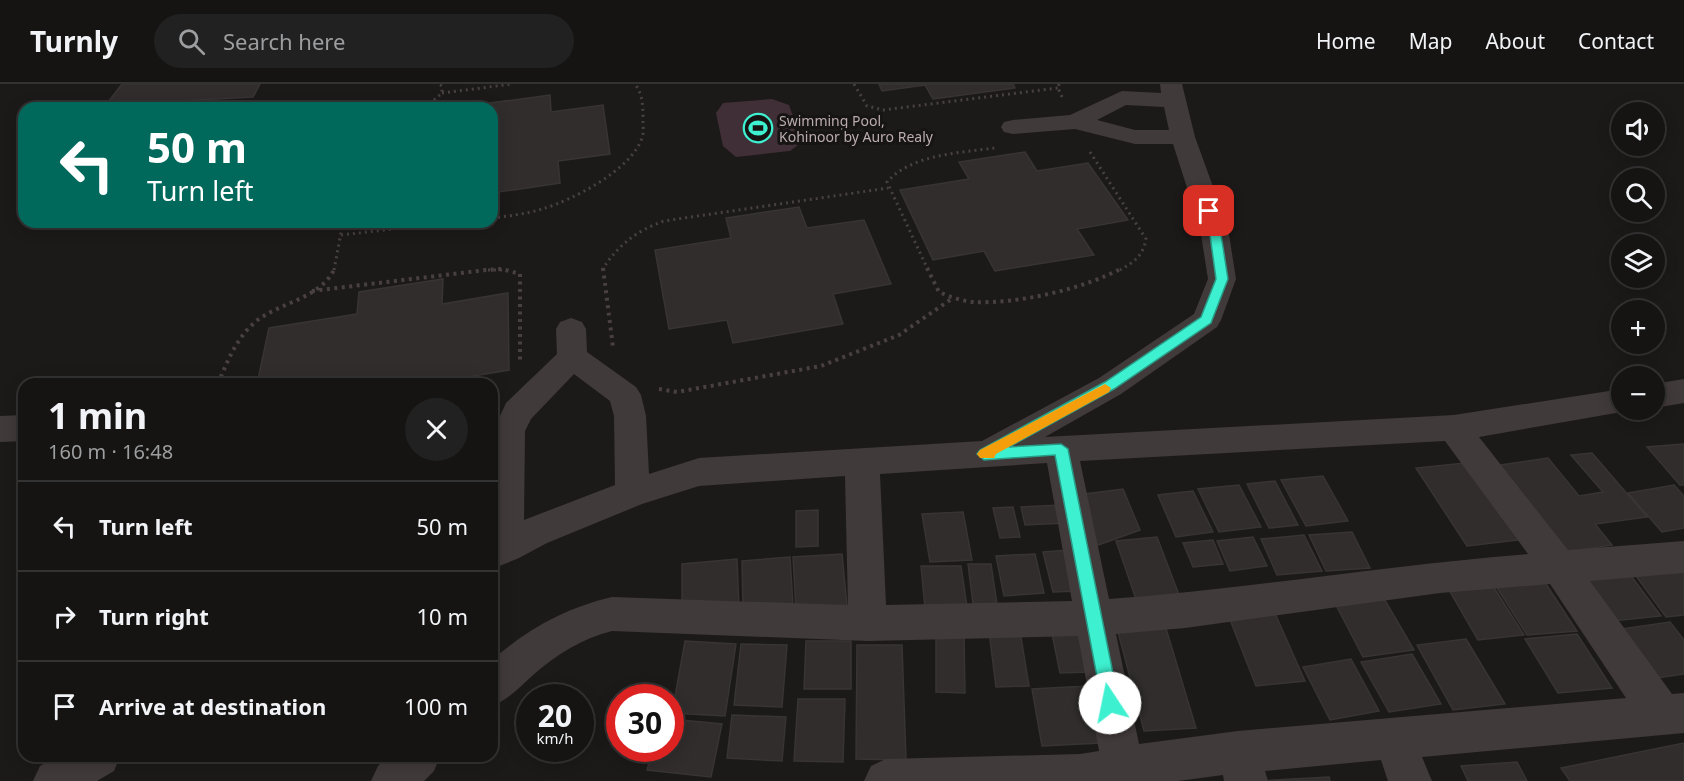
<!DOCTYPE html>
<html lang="en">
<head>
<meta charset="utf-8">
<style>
  body { margin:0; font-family:"Noto Sans",sans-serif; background:#222121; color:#f1f3f6; height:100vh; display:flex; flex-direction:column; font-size:22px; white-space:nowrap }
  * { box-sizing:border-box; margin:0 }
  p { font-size:20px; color:#9d9ea0 }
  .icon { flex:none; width:33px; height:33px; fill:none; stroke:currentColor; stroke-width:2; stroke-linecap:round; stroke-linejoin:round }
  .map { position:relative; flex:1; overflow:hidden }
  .details { position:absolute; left:18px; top:294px; width:480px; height:384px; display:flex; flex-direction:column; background:#151413; border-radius:18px; box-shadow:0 3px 15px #0003,0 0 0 2px #343333 }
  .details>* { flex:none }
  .banner { position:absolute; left:18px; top:18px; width:480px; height:126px; border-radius:18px; box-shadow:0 3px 15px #0003,0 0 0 2px #343333; background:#00695c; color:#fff; overflow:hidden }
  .buttons { position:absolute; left:1611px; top:18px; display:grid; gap:12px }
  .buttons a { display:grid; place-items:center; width:54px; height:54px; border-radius:50%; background:#151413; box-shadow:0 3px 15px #0003,0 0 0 2px #343333; font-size:30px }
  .speed { position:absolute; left:516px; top:600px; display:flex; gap:12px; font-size:30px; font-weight:700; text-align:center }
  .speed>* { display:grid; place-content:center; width:78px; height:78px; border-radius:50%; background:#151413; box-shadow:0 3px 15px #0003,0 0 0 2px #343333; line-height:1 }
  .speed small { font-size:15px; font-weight:400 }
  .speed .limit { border:9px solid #d22; background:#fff; color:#111 }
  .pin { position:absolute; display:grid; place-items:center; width:51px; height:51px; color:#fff; margin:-26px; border-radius:12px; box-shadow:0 3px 9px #0006 }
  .me { position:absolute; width:66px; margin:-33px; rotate:349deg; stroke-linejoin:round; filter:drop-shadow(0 0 4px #0008) }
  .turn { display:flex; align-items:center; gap:21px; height:126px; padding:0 30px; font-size:27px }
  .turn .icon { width:78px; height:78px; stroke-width:2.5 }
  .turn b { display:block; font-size:42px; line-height:51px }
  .round { display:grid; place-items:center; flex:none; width:63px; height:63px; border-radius:32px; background:#222121 }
  .summary { display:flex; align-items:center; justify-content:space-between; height:102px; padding:0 30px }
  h1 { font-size:36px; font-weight:700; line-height:45px }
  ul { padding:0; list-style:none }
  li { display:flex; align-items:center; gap:18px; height:90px; padding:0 30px; border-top:2px solid #343333 }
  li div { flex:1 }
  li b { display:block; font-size:22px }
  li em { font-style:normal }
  header { display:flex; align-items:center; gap:36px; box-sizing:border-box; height:84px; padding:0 30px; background:#151413; border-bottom:2px solid #343333 }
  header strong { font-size:28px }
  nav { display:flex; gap:33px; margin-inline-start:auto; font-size:21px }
  .search { width:420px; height:54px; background:#222121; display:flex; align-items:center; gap:15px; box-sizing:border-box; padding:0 21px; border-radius:33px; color:#9d9ea0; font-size:22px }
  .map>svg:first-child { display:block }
  .water { fill:#402f36 }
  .building { fill:#302d2c; stroke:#383433; stroke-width:1.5 }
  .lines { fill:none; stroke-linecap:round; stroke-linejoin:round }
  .path-far1 { stroke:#484041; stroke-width:3; stroke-dasharray:2 4; stroke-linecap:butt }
  .path { stroke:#484041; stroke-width:4; stroke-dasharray:3 4.5; stroke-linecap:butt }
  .street { fill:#413a3a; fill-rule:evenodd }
  .route { fill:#3df0cf; stroke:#289c87; stroke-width:1.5 }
  .slow { fill:#f59e0b }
  .labels { text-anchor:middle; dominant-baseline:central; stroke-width:6; stroke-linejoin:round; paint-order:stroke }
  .far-poi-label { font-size:14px; fill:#bbacae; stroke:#171514; text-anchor:start }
</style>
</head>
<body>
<header>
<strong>Turnly</strong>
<div class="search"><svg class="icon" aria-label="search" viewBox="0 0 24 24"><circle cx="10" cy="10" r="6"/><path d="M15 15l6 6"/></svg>Search here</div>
<nav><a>Home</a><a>Map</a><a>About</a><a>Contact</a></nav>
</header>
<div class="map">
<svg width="1684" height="697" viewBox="0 0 1684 697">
  <rect width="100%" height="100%" fill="#1c1a19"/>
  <path class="water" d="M772 15 789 21 802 58 790 67 736 73 723 62 716 29 723 19Z"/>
  <path class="building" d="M122 0H260L253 13 106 21Z
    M879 0H1013L1015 4 933 15 925 1 882 7Z
    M550 11 551 28 603 21 610 70 558 77 560 99 492 109V24H483V20Z
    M1025 68 1037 87 1088 79 1128 136 1077 145 1094 171 995 187 984 167 933 176 900 106 969 95 959 78Z
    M799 123 807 144 864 136 891 200 833 210 843 240 733 259 727 236 669 245 655 166 731 154 726 134Z
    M443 195 442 220 508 209 509 286 443 297V300H257L269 244 357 230 359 208Z
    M1684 360V401H1680L1647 363Z
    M1592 369 1647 433 1595 440 1612 461 1566 468 1500 381 1548 374 1579 412 1603 408 1571 371Z
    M1465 379 1519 456 1467 462 1416 384Z
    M1323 392 1348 437 1306 442 1281 396Z
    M1275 397 1298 441 1269 444 1247 400Z
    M1239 401 1261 443 1219 448 1198 405Z
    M1674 401 1684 412V444L1662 448 1628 409Z
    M1123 405 1140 446 1090 464 1077 411Z
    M1193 407 1213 448 1176 453 1158 411Z
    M1061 421 1066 439 1025 441 1021 423Z
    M1013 423 1020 453 1000 454 993 424Z
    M818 426V462L796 463V427Z
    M963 428 972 476 930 478 922 430Z
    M1352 448 1370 484 1326 487 1309 451Z
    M1304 451 1322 487 1277 491 1261 455Z
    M1157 453 1181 516 1138 521 1116 457Z
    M1253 453 1267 482 1230 487 1217 457Z
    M1213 456 1223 480 1193 483 1183 459Z
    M1069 466 1080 507 1053 508 1043 468Z
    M842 470 847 521 796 525 793 473Z
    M1035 470 1044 509 1004 512 996 472Z
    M790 473 793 521 743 525 742 477Z
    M737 475 739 525 682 530V480Z
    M968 480H991L998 527 974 528Z
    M921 482H961L967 523 925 524Z
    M1684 484V531L1666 533 1634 489Z
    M1629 489 1661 532 1603 538 1573 494Z
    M1544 497 1577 547 1527 551 1496 502Z
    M1493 502 1524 551 1478 556 1449 506Z
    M1383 513 1414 566 1363 573 1335 519Z
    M1270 518 1305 597 1256 602 1225 523Z
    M1670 538 1684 556V590L1650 595 1614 546Z
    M1165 541 1196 644 1144 647 1117 544Z
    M989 547H1020L1029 602 996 603Z
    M1079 549 1088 588 1060 589 1052 550Z
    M1577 550 1612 604 1558 609 1525 555Z
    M936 551 964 552 965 609 936 608Z
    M1466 555 1505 620 1453 626 1417 561Z
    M685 557 736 560 725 632 672 629Z
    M806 557H851V605H804Z
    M741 560 787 561 782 623 734 621Z
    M857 561H902L906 676 856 675Z
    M1412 570 1441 620 1389 628 1361 578Z
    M1351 575 1379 627 1330 636 1303 583Z
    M1088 602 1101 659 1042 662 1032 605Z
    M798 615H845L843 678 794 677Z
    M732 631 786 633 782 677 727 674Z
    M670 635 722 640 711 693 647 686 653 664H670Z
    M1684 659V697H1570L1561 684Z
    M1517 678 1527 697H1468L1461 682Z
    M1329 693 1330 697H1257Z"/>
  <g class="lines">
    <path class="path-far1" d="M854 0 867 22 883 26 1058 4
      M1059 0 1058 4 1062 13
      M442 9 512 0
      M425 24 442 9V2L439 0
      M1090 68 1146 155C1143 172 1134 178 1120 186
      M492 134C509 132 526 130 542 125 573 116 631 86 642 54 644 48 643 42 643 36 643 23 643 11 635 0
      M341 151 454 138
      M334 186 343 138
      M488 186H505
      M602 186C618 161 636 147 664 137L888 104
      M928 186 887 98C912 70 959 69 995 64"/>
    <path class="path" d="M603 184 613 263
      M927 184 939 208C950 213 962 217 974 218 1018 220 1084 205 1122 184
      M312 207 486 186 502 185 520 190V279
      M218 300C227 278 236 255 254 239 278 218 320 216 335 184
      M659 305 677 308 821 282 899 251 953 214"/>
    <path class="street" d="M1160 0H1182L1195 53 1228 144 1236 195 1221 236 1217 243 1121 310 1045 353 1454 331 1622 305V326H1633L1479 353 1568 466 1684 457V489L1590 497 1672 610 1684 609V649L1422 673 1432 697H1388L1381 676 1265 687 1268 697H1224L1223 691 1178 697H864L871 682 886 675 1080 670 1099 667 1078 552 868 557 612 547C581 555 557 570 533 591 520 603 509 615 492 622V576C528 545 565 524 612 513L848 521 845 392 699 402 642 420 547 459 519 474 492 485 493 347 506 319 557 270 556 245 560 238 571 234 582 238 586 245 587 268 636 303 641 311 646 332 649 390 699 374 982 357 1099 294 1194 230 1208 195 1200 144 1173 60H1135L1075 45 1013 50 1004 48 1001 43 1004 38 1013 36 1070 31 1122 7 1161 9ZM1126 21 1164 23 1169 46H1135L1097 36ZM574 290 610 317 614 332 615 401 524 436 525 347 531 335ZM1445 357 1528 470C1388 481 1249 505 1109 515L1080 377ZM1047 379 1072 517 886 521 880 390ZM1550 500 1626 614 1238 647 1139 660 1116 550 1185 544 1440 509Z
      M1684 295V319L1654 324V300Z
      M24 331V357L0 358V332Z
      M57 672H120L114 687 97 697H33L40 682Z
      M388 672H440L434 687 424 697H371L378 682Z"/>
  </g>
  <path class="route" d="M1209 123 1214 127 1220 144 1228 195 1211 239 1114 305 1009 363 1061 360 1068 365 1119 619 1116 625 1110 627 1104 625 1102 619 1055 371 984 376 977 370 980 366 1105 298 1201 233 1216 195 1209 144 1203 127Z"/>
  <path class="slow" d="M1105 300 1111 304 1109 308 996 370 994 374H980L977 370 980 366Z"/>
  <defs>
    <g id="stadium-ring" transform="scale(1.5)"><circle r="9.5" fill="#171514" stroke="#3df0cf" stroke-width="1.5"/><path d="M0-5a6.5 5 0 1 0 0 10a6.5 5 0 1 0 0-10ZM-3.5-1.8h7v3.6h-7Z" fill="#3df0cf"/></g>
  </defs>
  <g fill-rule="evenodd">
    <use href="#stadium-ring" x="758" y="44"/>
  </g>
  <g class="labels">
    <g class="far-poi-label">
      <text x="779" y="36">Swimming Pool,<tspan x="779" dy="16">Kohinoor by Auro Realy</tspan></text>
    </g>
  </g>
</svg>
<div class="buttons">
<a><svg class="icon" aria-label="sound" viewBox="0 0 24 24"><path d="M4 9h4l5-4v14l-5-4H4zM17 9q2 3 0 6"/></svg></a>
<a><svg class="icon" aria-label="search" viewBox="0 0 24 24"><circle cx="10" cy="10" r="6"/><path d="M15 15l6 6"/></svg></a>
<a><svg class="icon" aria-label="layers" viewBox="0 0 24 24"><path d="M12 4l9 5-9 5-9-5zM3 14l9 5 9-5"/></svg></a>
<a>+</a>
<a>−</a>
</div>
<div class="speed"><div>20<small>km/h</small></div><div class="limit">30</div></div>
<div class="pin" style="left:1209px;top:127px;background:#d93025"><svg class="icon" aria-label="arrive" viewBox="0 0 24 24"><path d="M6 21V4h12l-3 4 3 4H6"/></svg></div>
<svg class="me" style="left:1110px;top:619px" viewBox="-20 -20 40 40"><circle r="19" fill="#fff"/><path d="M0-13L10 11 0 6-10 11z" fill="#3df0cf"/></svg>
<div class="banner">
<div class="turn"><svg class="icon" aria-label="left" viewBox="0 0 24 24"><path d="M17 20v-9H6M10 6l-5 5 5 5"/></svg><div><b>50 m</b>Turn left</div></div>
</div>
<section class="details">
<div class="summary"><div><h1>1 min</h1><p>160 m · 16:48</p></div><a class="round"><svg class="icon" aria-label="close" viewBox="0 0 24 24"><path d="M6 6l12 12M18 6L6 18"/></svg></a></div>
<ul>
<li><svg class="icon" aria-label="left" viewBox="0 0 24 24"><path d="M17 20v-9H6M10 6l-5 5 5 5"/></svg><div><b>Turn left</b></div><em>50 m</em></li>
<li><svg class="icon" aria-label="right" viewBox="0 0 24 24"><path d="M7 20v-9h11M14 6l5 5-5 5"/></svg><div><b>Turn right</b></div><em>10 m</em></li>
<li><svg class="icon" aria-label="arrive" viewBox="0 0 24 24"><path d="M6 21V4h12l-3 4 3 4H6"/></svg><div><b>Arrive at destination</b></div><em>100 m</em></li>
</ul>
</section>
</div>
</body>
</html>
